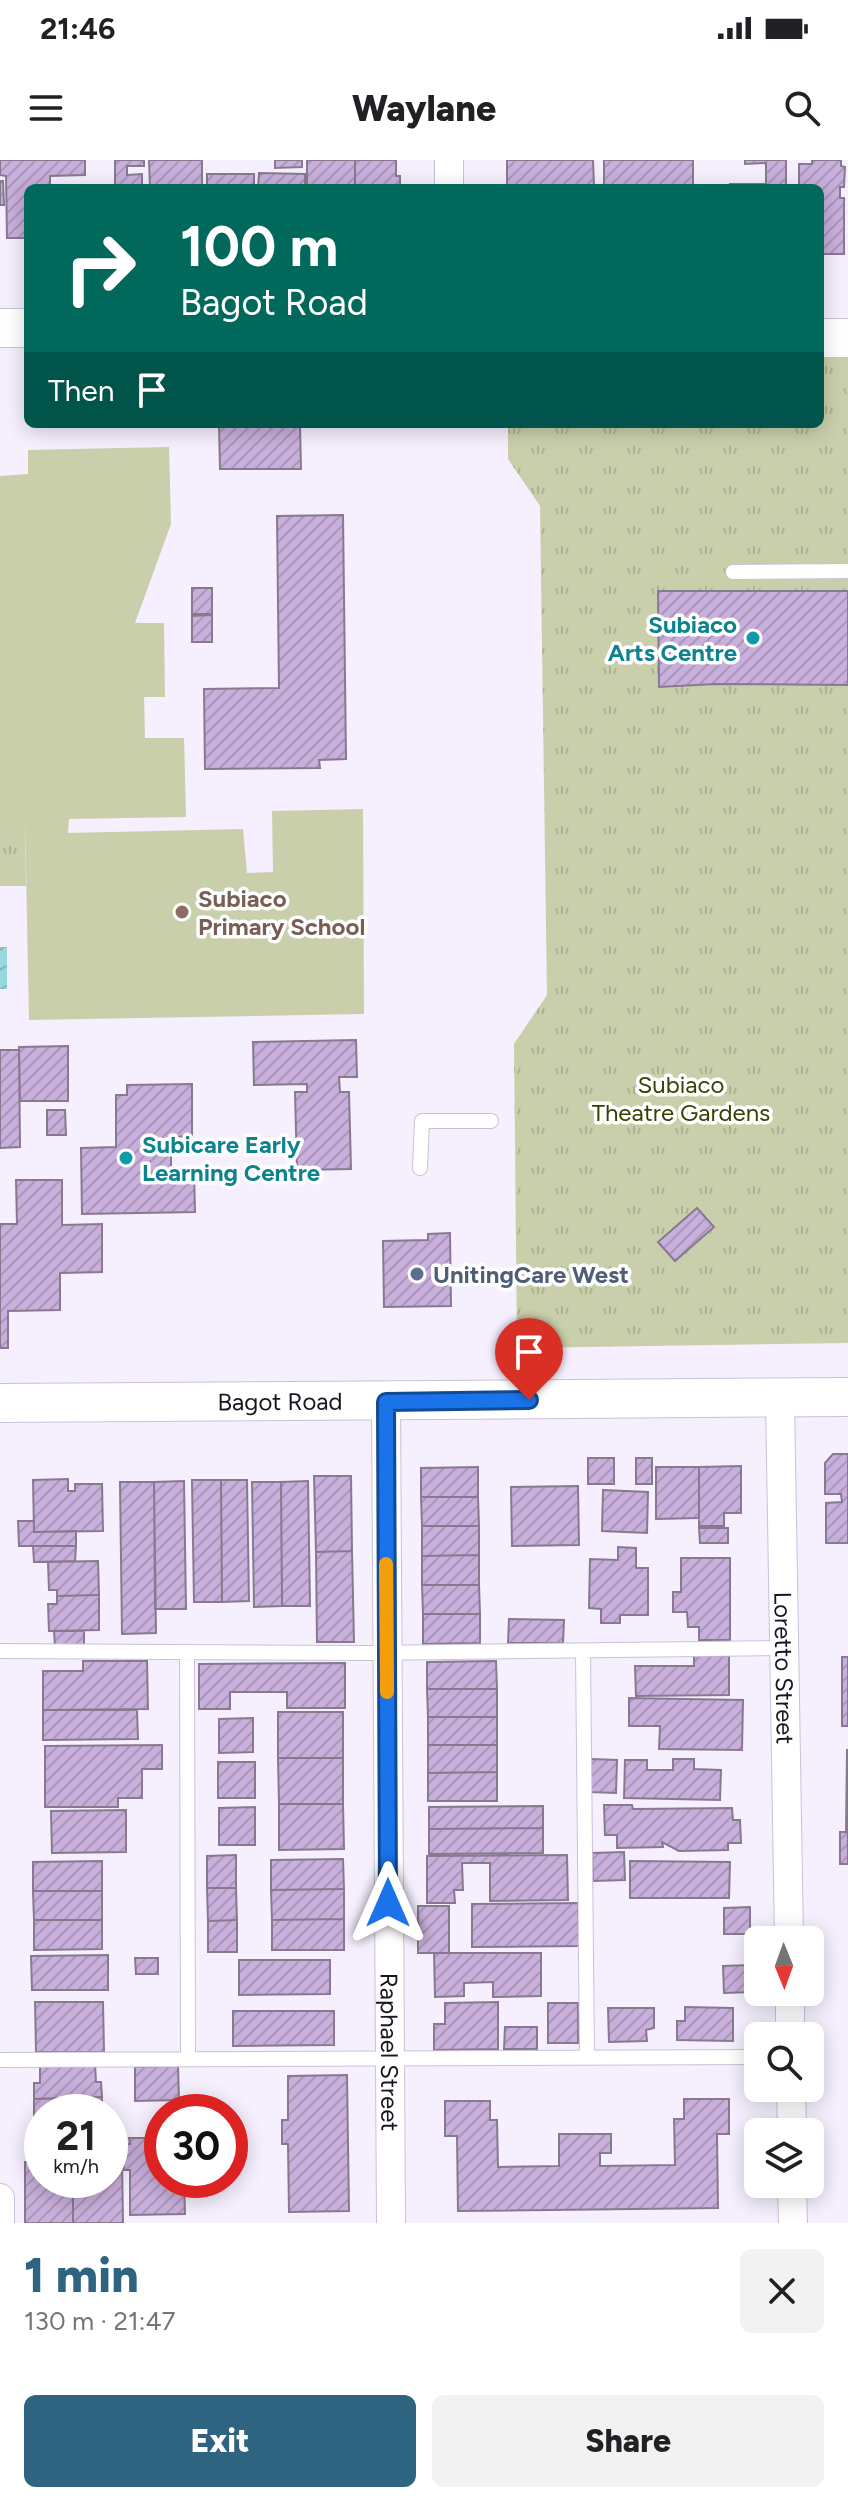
<!DOCTYPE html>
<html lang="en">
<head>
<meta charset="utf-8">
<style>
  body { margin:0; font-family:Figtree,sans-serif; background:#f2f2f2; color:#202124; height:100vh; display:flex; flex-direction:column; font-size:30px; white-space:nowrap }
  * { box-sizing:border-box; margin:0 }
  p { font-size:26px; color:#757577 }
  .icon { flex:none; width:44px; height:44px; fill:none; stroke:currentColor; stroke-width:2; stroke-linecap:round; stroke-linejoin:round }
  .map { position:relative; height:2063px; overflow:hidden }
  .drawer { display:flex; flex-direction:column; background:#fff; flex:1 }
  .drawer>* { flex:none }
  .hud { position:absolute; left:24px; top:24px; width:800px; height:244px; border-radius:12px; box-shadow:0 4px 20px #0003; background:#00695c; color:#fff; overflow:hidden }
  .needle { width:52px; rotate:179deg }
  .buttons { position:absolute; left:744px; top:1766px; display:grid; gap:16px }
  .buttons a { display:grid; place-items:center; width:80px; height:80px; border-radius:12px; background:#fff; box-shadow:0 4px 20px #0003; font-size:40px }
  .speed { position:absolute; left:24px; top:1934px; display:flex; gap:16px; font-size:40px; font-weight:700; text-align:center }
  .speed>* { display:grid; place-content:center; width:104px; height:104px; border-radius:50%; background:#fff; box-shadow:0 4px 20px #0003; line-height:1 }
  .speed small { font-size:20px; font-weight:400 }
  .speed .limit { border:12px solid #d22; background:#fff; color:#111 }
  .pin { position:absolute; display:grid; place-items:center; width:68px; height:68px; color:#fff; margin:-82px -34px; border-radius:50% 50% 50% 0; rotate:-45deg; box-shadow:0 0 8px #0007 }
  .pin .icon { rotate:45deg }
  .me { position:absolute; width:88px; margin:-44px; rotate:0deg; stroke-linejoin:round; filter:drop-shadow(0 0 6px #0008) }
  .turn { display:flex; align-items:center; gap:28px; height:168px; padding:0 24px; font-size:36px }
  .turn .icon { width:104px; height:104px; stroke-width:2.5 }
  .turn b { display:block; font-size:56px; line-height:68px }
  .then { display:flex; align-items:center; height:76px; padding:0 24px; background:#0003; gap:16px; font-size:30px }
  .round { display:grid; place-items:center; flex:none; width:84px; height:84px; border-radius:12px; background:#f2f2f2 }
  .summary { display:flex; align-items:center; justify-content:space-between; height:136px; padding:0 24px }
  h1 { font-size:48px; font-weight:800; line-height:60px; color:#2f6480 }
  .cta { display:flex; gap:16px; margin-top:auto; padding:16px 24px }
  .cta a { flex:1; height:92px; border-radius:12px; background:#2f6480; color:#fff; font-size:32px; font-weight:800; line-height:92px; text-align:center }
  .cta a+a { background:#f2f2f2; color:#202124 }
  .status { display:flex; justify-content:space-between; align-items:center; height:56px; padding:0 40px; background:#fff; direction:ltr }
  .status svg { height:22px; fill:currentColor }
  header { display:flex; justify-content:space-between; align-items:center; height:104px; padding:0 24px; background:#fff; font-size:36px; font-weight:800 }
  .map>svg:first-child { display:block }
  .grass { fill:#cacfab }
  .park { fill:url(#park-tufts) }
  .water { fill:url(#water-waves) }
  .building { fill:url(#building-hatch); stroke:#877a90; stroke-width:2 }
  .lines { fill:none; stroke-linecap:round; stroke-linejoin:round }
  .lane-casing { stroke:#cac1d9; stroke-width:16 }
  .street-casing { stroke:#cac1d9; stroke-width:30 }
  .secondary-casing { stroke:#cac1d9; stroke-width:40 }
  .lane { stroke:#fff; stroke-width:14 }
  .street { stroke:#fff; stroke-width:28 }
  .secondary { stroke:#fff; stroke-width:38 }
  .route-casing { stroke:#114b97; stroke-width:20 }
  .route { stroke:#1a73e8; stroke-width:14 }
  .slow { stroke:#f59e0b; stroke-width:14 }
  .culture-dot { fill:#0f9aa8; stroke:#fff; stroke-width:3 }
  .education-dot { fill:#8d6e63; stroke:#fff; stroke-width:3 }
  .service-dot { fill:#5c6f8a; stroke:#fff; stroke-width:3 }
  .labels { text-anchor:middle; dominant-baseline:central; stroke-width:7; stroke-linejoin:round; paint-order:stroke }
  .culture-label { font-size:24px; font-weight:bold; fill:#0d838f; stroke:#fff; text-anchor:end }
  .education-label { font-size:24px; font-weight:bold; fill:#785e54; stroke:#fff; text-anchor:start }
  .park-label { font-size:24px; fill:#3b3f01; stroke:#fff }
  .service-label { font-size:24px; font-weight:bold; fill:#4e5e75; stroke:#fff; text-anchor:start }
  .street-label { font-size:24px; fill:#18151e; stroke:#fff }
</style>
</head>
<body>
<div class="status"><b>21:46</b><svg viewBox="0 0 49 12"><path d="M0 12V9h3v3zM5 12V6h3v6zM10 12V3h3v9zM15 12V0h3v12zM26 1h20v11H26zM47 4h2v5h-2z"/></svg></div>
<header><svg class="icon" aria-label="menu" viewBox="0 0 24 24"><path d="M4 6h16M4 12h16M4 18h16"/></svg>Waylane<svg class="icon" aria-label="search" viewBox="0 0 24 24"><circle cx="10" cy="10" r="6"/><path d="M15 15l6 6"/></svg></header>
<div class="map">
<svg width="848" height="2063" viewBox="0 0 848 2063">
  <defs>
    <pattern id="park-tufts" width="24" height="20" patternUnits="userSpaceOnUse" patternTransform="scale(2)"><rect width="24" height="20" fill="#cacfab"/><path d="M3 7l-1-3M5 7V3M7 7l1-3M15 17l-1-3M17 17v-4M19 17l1-3" fill="none" stroke="#adb193"/></pattern>
    <pattern id="water-waves" width="16" height="10" patternUnits="userSpaceOnUse" patternTransform="scale(2)"><rect width="16" height="10" fill="#96d8de"/><path d="M0 5q4-4 8 0t8 0" fill="none" stroke="#81b8be"/></pattern>
    <pattern id="building-hatch" width="6" height="6" patternUnits="userSpaceOnUse" patternTransform="scale(2)"><rect width="6" height="6" fill="#c9afdb"/><path d="M-1 1l2-2M0 6l6-6M5 7l2-2" fill="none" stroke="#ac96bc"/></pattern>
  </defs>
  <rect width="100%" height="100%" fill="#f5effe"/>
  <path class="grass" d="M169 287 171 364 135 463H164L165 537H144L145 578H184L186 657 69 659 68 673 243 669 247 713 273 712 272 651 363 649 364 854 29 860 25 660H0V316L28 314V290Z"/>
  <path class="park" d="M820 193H848V1183L517 1188 514 884 547 835 540 346 508 299V264H820Z
    M25 659 26 726H0V660Z"/>
  <path class="water" d="M0 787H7V829H0Z"/>
  <path class="building" d="M0 0H85V15L50 16V28H28V78H7L6 16 0 15Z
    M115 0H144V6H127V15L142 14V28H115Z
    M149 0H202V28H150Z
    M275 0H302V7L275 8Z
    M307 0H355V28H307Z
    M355 0H396V16H400V28H355Z
    M507 0H593L594 26 507 28Z
    M604 0H693V28H604Z
    M745 0H786V28H730V24H766V3L745 4Z
    M812 0H841V6L845 7 844 27H840V38H844V94H820V28H799V4H812Z
    M259 13 305 14V28H258Z
    M207 14H254V28H207Z
    M0 21H3L4 45H0Z
    M219 264H300L301 309H220Z
    M343 355 346 599 319 600 320 608 205 609 204 529 279 528 277 356Z
    M192 428H212V454H192Z
    M658 431H848V525L715 524 659 527Z
    M212 455V482H192V456Z
    M356 880 357 917H339L340 932H349L351 1009 297 1010 295 932H307V924L254 925 253 882Z
    M68 886V941H20L19 887Z
    M0 890H19L20 987 0 988Z
    M192 924V976L171 977V1008H194L195 1052 82 1054 81 988 116 987V935H127V925Z
    M47 950H65L66 975H47Z
    M16 1020H62V1065L102 1064V1112L60 1113V1150L8 1151V1188H0V1064H17Z
    M697 1048 714 1067 675 1101 658 1082Z
    M450 1073 451 1146 384 1147 383 1081 428 1080V1074Z
    M833 1294H848V1383H826V1343L842 1342 841 1334H825V1303Z
    M588 1298H614V1324H588Z
    M636 1298H652V1324H636Z
    M741 1306V1353H724V1366H699V1307Z
    M478 1307V1337H421V1308Z
    M656 1307H699V1358L656 1359Z
    M314 1316H351L352 1391 316 1392Z
    M68 1319V1331H75V1324H102L103 1371 34 1372 33 1320Z
    M192 1320H221L222 1442H194Z
    M221 1320H247L249 1441 222 1442Z
    M184 1321 186 1449H155L154 1322Z
    M308 1321 310 1446H282L281 1322Z
    M120 1322H154L156 1473 122 1474Z
    M252 1322H281L282 1446 254 1447Z
    M578 1326 579 1385 512 1386 511 1327Z
    M603 1330 648 1332 647 1373 602 1371Z
    M421 1337H478L479 1366H422Z
    M18 1361H34V1372L76 1371V1386H19Z
    M422 1366H479V1395L422 1396Z
    M699 1368H728V1383H700Z
    M33 1386H76L75 1401 34 1402Z
    M618 1387 636 1388V1408H648V1455H620V1463H601V1449L589 1448 590 1399 618 1400Z
    M352 1391 354 1482H317L316 1392Z
    M479 1395V1425H422V1396Z
    M681 1398H730V1480H699V1467H688L687 1452H673V1432H681Z
    M98 1401 99 1435 57 1436V1430H49L48 1402Z
    M422 1425H479L480 1454H423Z
    M99 1435V1470L49 1471 48 1444H57V1436Z
    M423 1454H480V1483L423 1484Z
    M509 1459 564 1460 563 1483H508Z
    M54 1471H84V1486H55Z
    M694 1496H729V1535L636 1536 635 1506H694Z
    M842 1497H848V1566H842Z
    M83 1501H147L148 1549 43 1550V1511H83Z
    M496 1501 497 1529H427V1502Z
    M345 1503V1548H287V1532H230V1549H199V1504Z
    M427 1529H497V1557H428Z
    M629 1538 743 1540 742 1590 659 1589 660 1566H629Z
    M43 1550H137L138 1579 43 1580Z
    M278 1552H343V1598H278Z
    M428 1557H497V1585H428Z
    M253 1558V1592L219 1593V1559Z
    M162 1585V1609H142V1638H118V1647H45V1586Z
    M428 1585H497V1612L428 1613Z
    M847 1589 848 1704H840V1672H846Z
    M278 1598H343V1644H279Z
    M591 1599 617 1600 616 1633 590 1632Z
    M673 1599H694V1609L721 1610 720 1640 624 1638 625 1600H647V1610H673Z
    M218 1602H255V1638H218Z
    M497 1612V1641H428V1613Z
    M279 1644H343L344 1689 279 1690Z
    M604 1645H632L633 1649 732 1648 733 1660H740L741 1683H728V1690L679 1691 662 1682 663 1687 617 1688V1675H605Z
    M543 1646V1668L429 1669V1647Z
    M255 1647V1685H219V1648Z
    M126 1650V1692L52 1693 51 1651Z
    M543 1668V1693L429 1694V1669Z
    M624 1692 625 1720 593 1721 592 1693Z
    M236 1695V1728H207V1696Z
    M567 1695 568 1740 490 1741V1703H462L463 1730H454L455 1743H427V1696Z
    M343 1699 344 1729 271 1730V1700Z
    M102 1701V1731H33V1702Z
    M630 1701 730 1702 729 1738H630Z
    M207 1728H236L237 1760 208 1761Z
    M344 1729V1759L272 1760 271 1730Z
    M33 1731H102V1760H34Z
    M578 1743 579 1786 472 1787V1744Z
    M418 1746H449V1793H418Z
    M750 1747V1774H724V1748Z
    M344 1759V1790H272V1760Z
    M34 1760H102V1789L34 1790Z
    M237 1760V1792H208V1761Z
    M434 1793H541V1836L493 1837V1822L464 1823V1836L435 1837Z
    M108 1795V1830H32L31 1796Z
    M135 1798H158V1814H136Z
    M239 1800H330V1834L239 1835Z
    M750 1805 751 1832 724 1833 723 1806Z
    M35 1842H103L104 1892H36Z
    M498 1842V1889L434 1890V1864H445V1843Z
    M548 1843H578V1883H548Z
    M685 1847 733 1848V1881L677 1880V1861H685Z
    M608 1848H654V1868L646 1870 647 1881 609 1882Z
    M233 1851H334V1885L233 1886Z
    M505 1867H537V1889H504Z
    M40 1904H95L96 1922H101L102 1937 34 1939V1923H40Z
    M178 1906 179 1940 135 1941V1907Z
    M347 1915 349 2051 289 2052 288 1984H282V1960H288V1916Z
    M102 1937V1952H42V1974V1959H34V1939Z
    M684 1939H729V1974H717L718 2048 458 2051 457 1976H445V1941H490V1960H497L498 2007 559 2006V1974H611V1993H600V2006L675 2005 674 1959H684Z
    M155 1969H162V2020H184L185 2054 130 2055V2010H124V1984H130L129 1978H156Z
    M122 2001 123 2063H73V2020H110V2002Z
    M25 2002H42V2020H73V2063H25Z"/>
  <g class="lines">
    <g class="lane-casing">
      <path id="lane" d="M733 412 848 411
        M420 1008 422 961H491
        M0 1491 367 1493 784 1488
        M583 1491 587 1898
        M187 1492 188 1899
        M0 1900 758 1897"/>
    </g>
    <g class="street-casing">
      <g id="street">
        <path d="M449 0V28"/>
        <path id="s1" d="M780 1238 789 1780"/>
        <path id="s2" d="M386 1242 391 2063"/>
        <path d="M790 1832V1876"/>
        <path d="M791 1928 792 1972"/>
        <path d="M792 2024 793 2063"/>
        <path d="M0 2038V2063"/>
      </g>
    </g>
    <g class="secondary-casing">
      <g id="secondary">
        <path d="M0 168H28"/>
        <path d="M820 178H848"/>
        <path id="s3" d="M0 1243 848 1237"/>
      </g>
    </g>
    <use href="#lane" class="lane"/>
    <use href="#street" class="street"/>
    <use href="#secondary" class="secondary"/>
  </g>
  <g class="lines">
    <g class="route-casing">
      <path id="route" d="M388 1743 386 1242 529 1240"/>
    </g>
    <use href="#route" class="route"/>
    <path class="slow" d="M386 1404 387 1532"/>
  </g>
  <g class="culture-dot">
    <circle cx="753" cy="478" r="8"/>
    <circle cx="126" cy="998" r="8"/>
  </g>
  <circle class="education-dot" cx="182" cy="752" r="8"/>
  <circle class="service-dot" cx="417" cy="1114" r="8"/>
  <g class="labels">
    <g class="culture-label">
      <text x="737" y="464">Subiaco<tspan x="737" dy="28">Arts Centre</tspan></text>
      <text x="142" y="984" text-anchor="start">Subicare Early<tspan x="142" dy="28">Learning Centre</tspan></text>
    </g>
    <g class="education-label">
      <text x="198" y="738">Subiaco<tspan x="198" dy="28">Primary School</tspan></text>
    </g>
    <g class="park-label">
      <text x="681" y="924">Subiaco<tspan x="681" dy="28">Theatre Gardens</tspan></text>
    </g>
    <g class="service-label">
      <text x="433" y="1114">UnitingCare West</text>
    </g>
    <g class="street-label">
      <text stroke="none"><textPath href="#s3" startOffset="280">Bagot Road</textPath></text>
      <text stroke="none"><textPath href="#s1" startOffset="270">Loretto Street</textPath></text>
      <text stroke="none"><textPath href="#s2" startOffset="650">Raphael Street</textPath></text>
    </g>
  </g>
</svg>
<div class="buttons">
<a><svg class="needle" viewBox="-14 -14 28 28"><path d="M0-13l5 13h-10z" fill="#e53935"/><path d="M0 13l5-13h-10z" fill="#757577"/></svg></a>
<a><svg class="icon" aria-label="search" viewBox="0 0 24 24"><circle cx="10" cy="10" r="6"/><path d="M15 15l6 6"/></svg></a>
<a><svg class="icon" aria-label="layers" viewBox="0 0 24 24"><path d="M12 4l9 5-9 5-9-5zM3 14l9 5 9-5"/></svg></a>
</div>
<div class="speed"><div>21<small>km/h</small></div><div class="limit">30</div></div>
<div class="pin" style="left:529px;top:1240px;background:#d93025"><svg class="icon" aria-label="arrive" viewBox="0 0 24 24"><path d="M6 21V4h12l-3 4 3 4H6"/></svg></div>
<svg class="me" style="left:388px;top:1743px" viewBox="-20 -20 40 40"><path d="M0-17L14 15 0 8-14 15z" fill="#1a73e8" stroke="#fff" stroke-width="4"/></svg>
<div class="hud">
<div class="turn"><svg class="icon" aria-label="right" viewBox="0 0 24 24"><path d="M7 20v-9h11M14 6l5 5-5 5"/></svg><div><b>100 m</b>Bagot Road</div></div>
<div class="then">Then<svg class="icon" aria-label="arrive" viewBox="0 0 24 24"><path d="M6 21V4h12l-3 4 3 4H6"/></svg></div>
</div>
</div>
<section class="drawer">
<div class="summary"><div><h1>1 min</h1><p>130 m · 21:47</p></div><a class="round"><svg class="icon" aria-label="close" viewBox="0 0 24 24"><path d="M6 6l12 12M18 6L6 18"/></svg></a></div>
<div class="cta"><a>Exit</a><a>Share</a></div>
</section>
</body>
</html>
